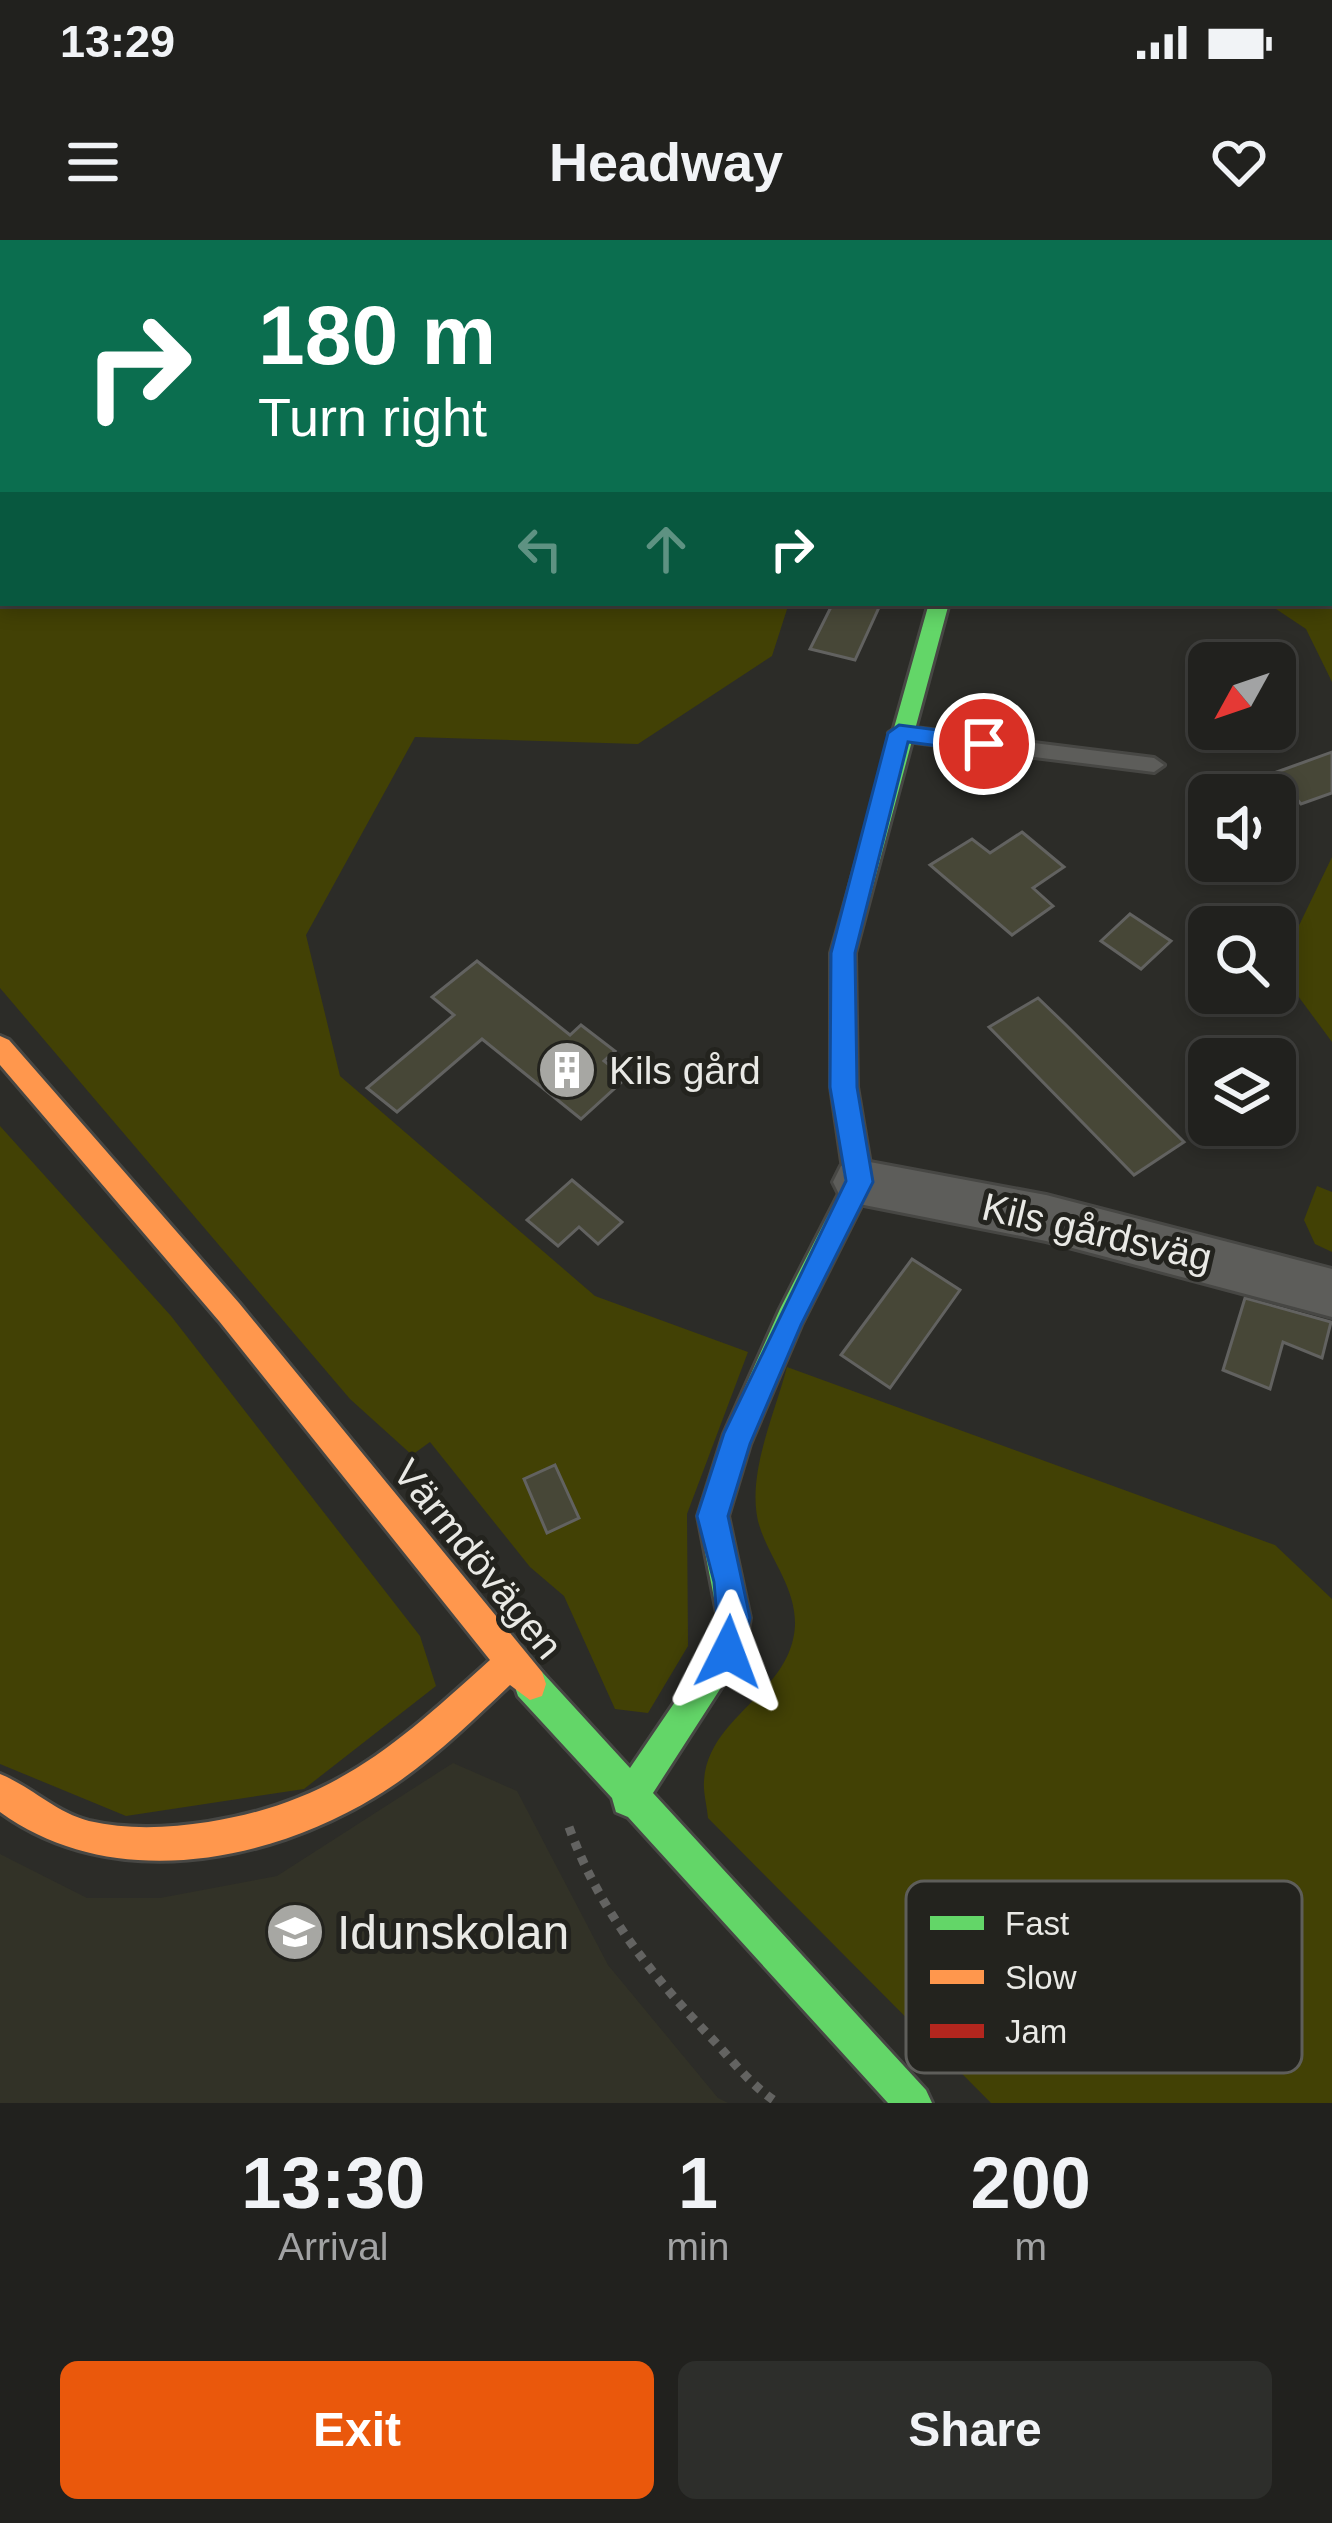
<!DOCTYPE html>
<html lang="en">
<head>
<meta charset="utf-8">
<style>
  body { margin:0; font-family:Helvetica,sans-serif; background:#2d2e2b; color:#f1f3f6; height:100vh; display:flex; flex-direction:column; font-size:45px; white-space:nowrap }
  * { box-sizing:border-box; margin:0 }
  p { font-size:39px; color:#a2a3a4 }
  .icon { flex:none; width:66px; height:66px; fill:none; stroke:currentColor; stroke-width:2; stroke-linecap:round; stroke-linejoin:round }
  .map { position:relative; height:1863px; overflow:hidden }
  .sheet { display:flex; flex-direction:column; background:#21211e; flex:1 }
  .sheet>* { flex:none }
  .banner { position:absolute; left:0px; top:0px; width:1332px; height:366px; box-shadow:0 6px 18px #0003,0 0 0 3px #3e3e3c; background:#0b6e4f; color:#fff; overflow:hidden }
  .needle { width:78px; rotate:230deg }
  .buttons { position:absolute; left:1188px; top:402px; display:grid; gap:24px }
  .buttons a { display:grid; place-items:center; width:108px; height:108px; border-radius:18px; background:#21211e; box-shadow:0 6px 18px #0003,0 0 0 3px #3e3e3c; font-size:60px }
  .pin { position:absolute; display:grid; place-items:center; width:102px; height:102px; color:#fff; margin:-51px; border:6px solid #fff; border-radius:50%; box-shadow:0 3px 12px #0007 }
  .me { position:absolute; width:132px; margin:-66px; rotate:3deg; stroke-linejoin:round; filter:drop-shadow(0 0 9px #0008) }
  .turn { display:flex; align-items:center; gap:42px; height:252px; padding:0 60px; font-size:54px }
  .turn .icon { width:156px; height:156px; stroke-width:2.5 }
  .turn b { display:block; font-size:84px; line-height:102px }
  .lanes { display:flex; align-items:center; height:114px; padding:0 60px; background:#0003; justify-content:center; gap:60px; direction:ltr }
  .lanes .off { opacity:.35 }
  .eta { display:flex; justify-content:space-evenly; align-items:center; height:204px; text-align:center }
  .eta b { font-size:72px; font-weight:800; line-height:84px }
  .primary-button { display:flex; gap:24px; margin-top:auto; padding:24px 60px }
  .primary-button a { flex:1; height:138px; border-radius:18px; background:#ea580c; color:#fff; font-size:48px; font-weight:800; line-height:138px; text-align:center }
  .primary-button a+a { background:#2d2e2b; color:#f1f3f6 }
  .status { display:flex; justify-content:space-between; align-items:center; height:84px; padding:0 60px; background:#21211e; direction:ltr }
  .status svg { height:33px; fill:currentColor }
  header { display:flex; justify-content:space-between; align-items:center; height:156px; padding:0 60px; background:#21211e; font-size:54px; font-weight:800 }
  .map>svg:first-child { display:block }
  .built { fill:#323227 }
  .green { fill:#424105 }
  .building { fill:#474737; stroke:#626260; stroke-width:3 }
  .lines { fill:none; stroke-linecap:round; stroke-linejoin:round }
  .lane-casing { stroke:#474744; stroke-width:6 }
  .street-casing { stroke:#474744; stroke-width:6 }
  .fast-casing { stroke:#474744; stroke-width:6 }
  .slow-casing { stroke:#474744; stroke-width:6 }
  .jam-casing { stroke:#474744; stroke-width:6 }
  .path { stroke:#636361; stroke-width:9; stroke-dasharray:8 8; stroke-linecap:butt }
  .lane { fill:#5d5d5a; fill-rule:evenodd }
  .street { fill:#5d5d5a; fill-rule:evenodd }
  .fast { fill:#63d668; fill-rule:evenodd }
  .slow { fill:#ff974d; fill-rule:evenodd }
  .jam { fill:#b3261e; fill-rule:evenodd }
  .route { fill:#1a73e8; stroke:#114b97; stroke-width:3 }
  .labels { text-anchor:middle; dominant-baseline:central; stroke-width:10; stroke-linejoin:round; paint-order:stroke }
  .poi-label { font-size:39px; fill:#e9e9e5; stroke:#23231e; text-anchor:start }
  .street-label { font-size:39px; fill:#e9e9e5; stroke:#23231e }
  .near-poi-label { font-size:48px; fill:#e9e9e5; stroke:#23231e; text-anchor:start }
  .key { fill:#23231e; stroke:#5e5e5a; stroke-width:3 }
  .key-label { font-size:33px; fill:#e9e9e5 }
</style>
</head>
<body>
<div class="status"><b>13:29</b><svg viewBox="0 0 49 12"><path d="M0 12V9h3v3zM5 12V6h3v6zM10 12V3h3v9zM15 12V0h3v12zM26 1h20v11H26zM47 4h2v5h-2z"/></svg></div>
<header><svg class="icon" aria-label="menu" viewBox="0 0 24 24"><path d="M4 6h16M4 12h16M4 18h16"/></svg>Headway<svg class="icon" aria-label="heart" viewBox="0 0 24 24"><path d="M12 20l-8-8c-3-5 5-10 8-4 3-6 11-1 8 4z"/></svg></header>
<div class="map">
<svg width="1332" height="1863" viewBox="0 0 1332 1863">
  <rect width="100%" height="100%" fill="#2c2c28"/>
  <path class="built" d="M453 1523 517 1551 608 1725 718 1858 728 1863H0V1614L87 1658H160L277 1636Z"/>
  <path class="green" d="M0 0 796 3H3V363H789L772 416 638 504 415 497 306 695 340 836 595 1056 748 1112 687 1274 688 1406 648 1473 615 1469 564 1356 530 1327 430 1202 412 1215 350 1159 0 748Z
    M1329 213 1332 215V442L1306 389 1267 363H1329Z
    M1332 617V802L1278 729Z
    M0 886 171 1076 420 1396 436 1446 304 1549 126 1576 0 1524Z
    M1317 946 1332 952V1012L1315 1004 1304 980Z
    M787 1127 1275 1305 1332 1359V1863H991L708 1578C707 1566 703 1552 704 1541 708 1475 792 1453 795 1385 796 1346 767 1316 758 1281 747 1233 775 1173 787 1127Z"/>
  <path class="building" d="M833 363H881L855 420 810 409Z
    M1332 512V553L1301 564 1274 533Z
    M1022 592 1064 627 1033 648 1053 666 1012 695 930 625 972 599 990 613Z
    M1130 674 1171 701 1141 729 1101 701Z
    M477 721 570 795 581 785 615 811 604 821 626 838 581 879 482 799 397 872 367 848 454 775 432 757Z
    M1038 758 1066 785 1184 902 1134 935 989 787Z
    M572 940 622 982 598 1004 579 987 558 1006 527 980Z
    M912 1019 960 1050 890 1148 841 1115Z
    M1245 1058 1331 1082 1322 1118 1283 1102 1270 1149 1223 1130Z
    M555 1225 579 1278 547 1293 524 1239Z"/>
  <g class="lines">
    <g class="lane-casing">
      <path id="lane" d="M899 486 1154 518 1164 525 1154 532 899 500 889 493Z"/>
    </g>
    <g class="street-casing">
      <path id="street" d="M791 0H825L827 3H793Z
        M859 920 1046 955 1332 1029V1077L1046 1001 859 964 841 958 833 942 841 926Z"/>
    </g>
    <g class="fast-casing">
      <path id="fast" d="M981 0H1000L1002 3H983Z
        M929 363H949L855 713 857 847 873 942 801 1085 750 1204 728 1276 750 1378 744 1412 653 1553 926 1850 932 1863H888L628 1577 616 1572 612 1558 518 1456 514 1444 518 1432 530 1428 542 1432 630 1528 713 1406 718 1378 698 1276 724 1194 780 1069 845 942 831 847V713Z"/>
    </g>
    <g class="slow-casing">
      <path id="slow" d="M1064 0H1084L1086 3H1066Z
        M0 796 9 800 239 1063 542 1432 546 1444 542 1456 530 1460 510 1445C468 1485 425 1527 375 1557 265 1624 110 1652 0 1572V1534C32 1547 55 1572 89 1581 128 1590 169 1588 208 1582 335 1562 398 1503 490 1420L219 1081 0 825Z"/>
    </g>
    <g class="jam-casing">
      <path id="jam" d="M1329 127H1332V139H1329Z"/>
    </g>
    <path class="path" d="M569 1587C600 1673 655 1739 717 1804 736 1825 754 1848 778 1863"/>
    <use href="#lane" class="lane"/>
    <use href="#street" class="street"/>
    <use href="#fast" class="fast"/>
    <use href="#slow" class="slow"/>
    <use href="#jam" class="jam"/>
  </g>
  <path class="route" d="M899 485 984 496 995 504 984 512 908 502 855 713 857 847 873 942 801 1085 750 1204 728 1276 750 1378 739 1423 728 1428 716 1423 712 1412 717 1378 714 1342 697 1276 724 1193 846 941 830 847 831 713 888 493Z"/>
  <defs>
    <g id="building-disc" transform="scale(3)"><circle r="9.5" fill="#a7a7a3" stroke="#23231e"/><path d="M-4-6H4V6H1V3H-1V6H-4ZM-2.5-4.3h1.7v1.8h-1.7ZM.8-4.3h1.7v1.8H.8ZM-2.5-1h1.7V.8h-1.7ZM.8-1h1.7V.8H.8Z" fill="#fff"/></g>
    <g id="school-disc" transform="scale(3)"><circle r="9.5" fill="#a7a7a3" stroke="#23231e"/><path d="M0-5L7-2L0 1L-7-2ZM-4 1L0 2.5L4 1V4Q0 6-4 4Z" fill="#fff"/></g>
  </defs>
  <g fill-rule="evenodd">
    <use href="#building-disc" x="567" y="830"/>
    <use href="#school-disc" x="295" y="1692"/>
  </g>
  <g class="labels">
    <g class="poi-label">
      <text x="609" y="830">Kils gård</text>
    </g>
    <g class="street-label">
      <text transform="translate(1097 992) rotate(13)">Kils gårdsväg</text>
      <text transform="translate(478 1319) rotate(51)">Värmdövägen</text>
    </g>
    <g class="near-poi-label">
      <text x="337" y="1692">Idunskolan</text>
    </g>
  </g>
  <rect x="906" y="1641" width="396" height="192" rx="18" class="key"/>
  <rect x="930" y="1676" width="54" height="14" fill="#63d668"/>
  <rect x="930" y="1730" width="54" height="14" fill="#ff974d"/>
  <rect x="930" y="1784" width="54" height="14" fill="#b3261e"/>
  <g class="key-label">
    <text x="1005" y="1695">Fast</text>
    <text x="1005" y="1749">Slow</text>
    <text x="1005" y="1803">Jam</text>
  </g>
</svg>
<div class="buttons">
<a><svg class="needle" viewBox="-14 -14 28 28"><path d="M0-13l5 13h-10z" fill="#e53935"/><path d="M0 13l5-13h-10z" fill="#a2a3a4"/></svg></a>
<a><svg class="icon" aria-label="sound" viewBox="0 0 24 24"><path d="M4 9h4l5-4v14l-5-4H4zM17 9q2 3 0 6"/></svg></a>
<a><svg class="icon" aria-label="search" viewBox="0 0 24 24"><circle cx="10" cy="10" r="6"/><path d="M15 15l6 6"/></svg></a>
<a><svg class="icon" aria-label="layers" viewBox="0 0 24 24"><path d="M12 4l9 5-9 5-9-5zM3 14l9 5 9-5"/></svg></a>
</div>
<div class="pin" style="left:984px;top:504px;background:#d93025"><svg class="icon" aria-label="arrive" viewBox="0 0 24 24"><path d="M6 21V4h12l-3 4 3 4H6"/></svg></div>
<svg class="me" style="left:728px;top:1412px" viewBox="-20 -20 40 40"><path d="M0-17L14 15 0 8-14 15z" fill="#1a73e8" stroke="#fff" stroke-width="4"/></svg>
<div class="banner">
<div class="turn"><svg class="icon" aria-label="right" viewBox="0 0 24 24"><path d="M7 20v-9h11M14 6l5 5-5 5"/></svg><div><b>180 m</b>Turn right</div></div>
<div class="lanes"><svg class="icon off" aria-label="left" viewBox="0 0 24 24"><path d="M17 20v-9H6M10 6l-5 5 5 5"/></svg><svg class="icon off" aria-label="ahead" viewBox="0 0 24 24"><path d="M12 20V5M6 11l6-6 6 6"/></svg><svg class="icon" aria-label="right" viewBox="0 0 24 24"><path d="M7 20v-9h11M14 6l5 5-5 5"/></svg></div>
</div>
</div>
<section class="sheet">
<div class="eta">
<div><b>13:30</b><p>Arrival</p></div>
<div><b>1</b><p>min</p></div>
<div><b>200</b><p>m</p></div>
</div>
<div class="primary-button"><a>Exit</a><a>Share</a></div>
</section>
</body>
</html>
